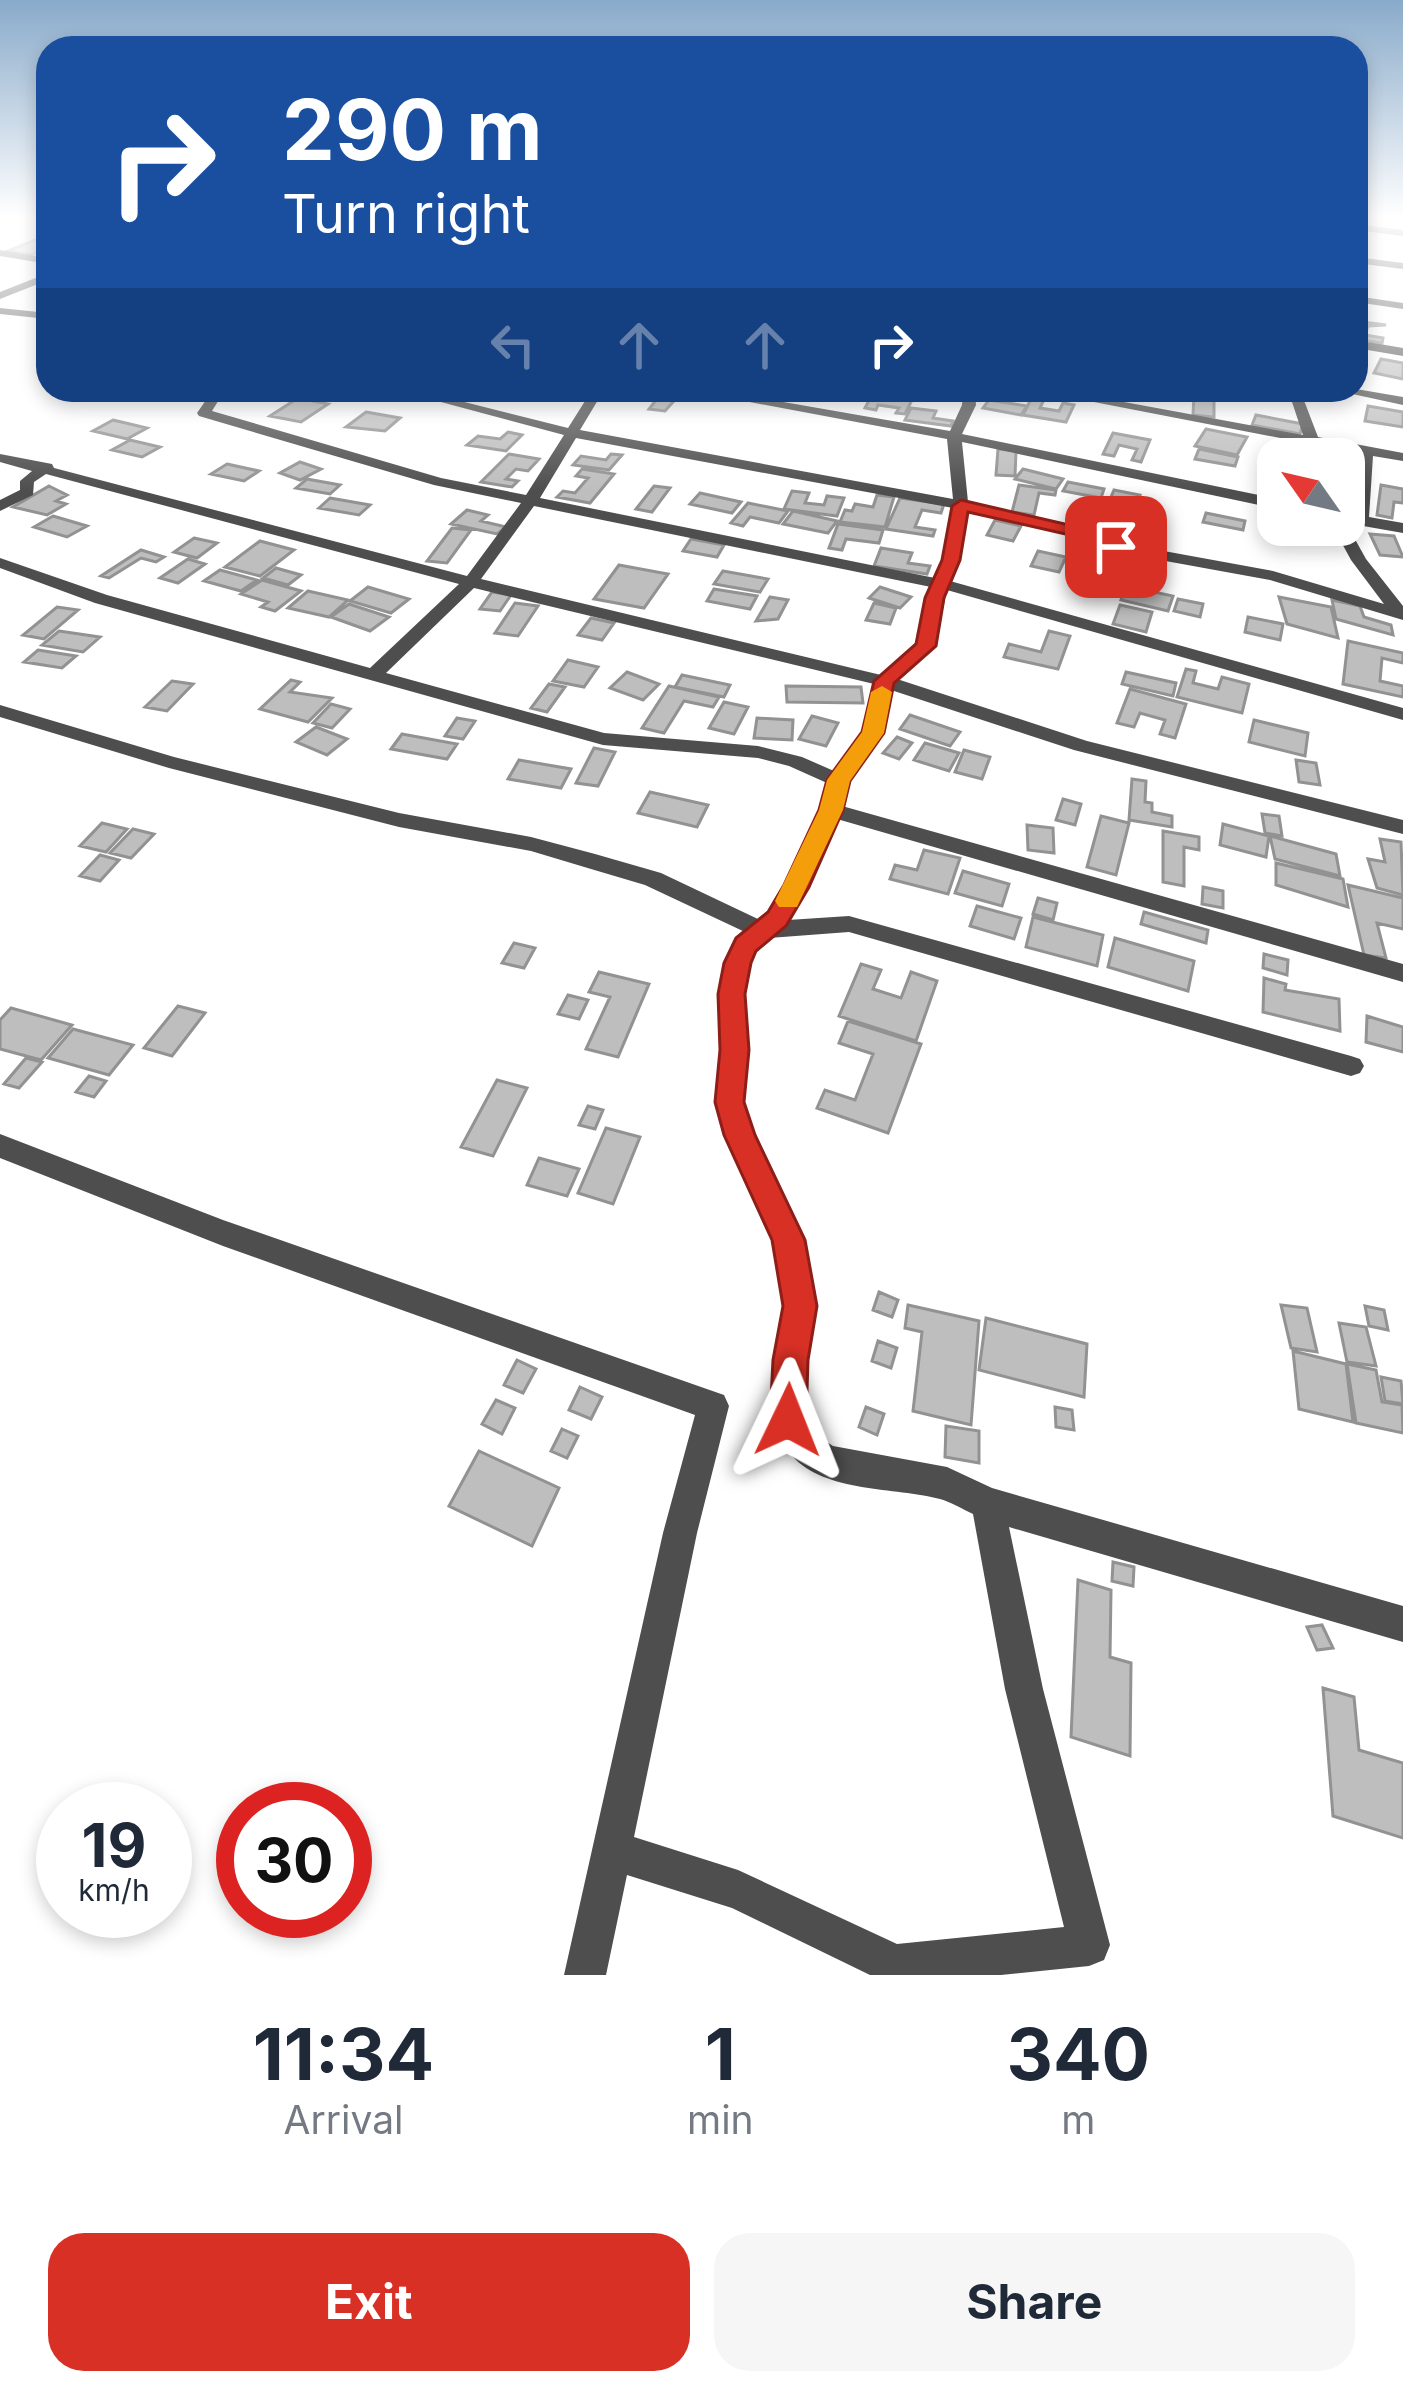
<!DOCTYPE html>
<html lang="en">
<head>
<meta charset="utf-8">
<style>
  body { margin:0; font-family:Inter,sans-serif; background:#f6f6f7; color:#1f2937; height:100vh; display:flex; flex-direction:column; font-size:45px; white-space:nowrap }
  * { box-sizing:border-box; margin:0 }
  p { font-size:39px; color:#747a83 }
  .icon { flex:none; width:66px; height:66px; fill:none; stroke:currentColor; stroke-width:2; stroke-linecap:round; stroke-linejoin:round }
  .map { position:relative; height:1975px; overflow:hidden }
  .sheet { display:flex; flex-direction:column; background:#fff; flex:1 }
  .sheet>* { flex:none }
  .hud { position:absolute; left:36px; top:36px; width:1332px; height:366px; border-radius:36px; box-shadow:0 6px 18px #0003; background:#1a4fa0; color:#fff; overflow:hidden }
  .needle { width:78px; rotate:304deg }
  .tools { position:absolute; left:1257px; top:438px; display:grid; gap:24px }
  .tools a { display:grid; place-items:center; width:108px; height:108px; border-radius:24px; background:#fff; box-shadow:0 6px 18px #0003; font-size:60px }
  .speed { position:absolute; left:36px; top:1782px; display:flex; gap:24px; font-size:60px; font-weight:700; text-align:center }
  .speed>* { display:grid; place-content:center; width:156px; height:156px; border-radius:50%; background:#fff; box-shadow:0 6px 18px #0003; line-height:1 }
  .speed small { font-size:30px; font-weight:400 }
  .speed .limit { border:18px solid #d22; background:#fff; color:#111 }
  .pin { position:absolute; display:grid; place-items:center; width:102px; height:102px; color:#fff; margin:-51px; border-radius:24px; box-shadow:0 6px 18px #0006 }
  .me { position:absolute; width:132px; margin:-66px; rotate:2deg; stroke-linejoin:round; filter:drop-shadow(0 0 9px #0008) }
  .turn { display:flex; align-items:center; gap:42px; height:252px; padding:0 48px; font-size:54px }
  .turn .icon { width:156px; height:156px; stroke-width:2.5 }
  .turn b { display:block; font-size:84px; line-height:102px }
  .lanes { display:flex; align-items:center; height:114px; padding:0 48px; background:#0003; justify-content:center; gap:60px; direction:ltr }
  .lanes .off { opacity:.35 }
  .eta { display:flex; justify-content:space-evenly; align-items:center; height:204px; text-align:center }
  .eta b { font-size:72px; font-weight:700; line-height:84px }
  .button { display:flex; gap:24px; margin-top:auto; padding:24px 48px }
  .button a { flex:1; height:138px; border-radius:36px; background:#d93025; color:#fff; font-size:48px; font-weight:700; line-height:138px; text-align:center }
  .button a+a { background:#f6f6f7; color:#1f2937 }
  .map>svg:first-child { display:block }
  .building { fill:#bebebe; stroke:#929292; stroke-width:3 }
  .lines { fill:none; stroke-linecap:round; stroke-linejoin:round }
  .street { fill:#4e4e4e; fill-rule:evenodd }
  .route { fill:#d93025; stroke:#8d1f18; stroke-width:3 }
  .slow { fill:#f59e0b }
</style>
</head>
<body>
<div class="map">
<svg width="1403" height="1975" viewBox="0 0 1403 1975">
  <rect width="100%" height="100%" fill="#fff"/>
  <path class="building" d="M35 240 48 242V247L31 255 8 251Z
    M1356 321 1386 325 1368 326 1365 335 1383 338 1382 343 1356 339Z
    M1381 359 1403 363V379L1374 373Z
    M664 390 681 393 665 411 649 409Z
    M874 391 914 396 905 414 896 413 899 408 878 405 876 410 865 408Z
    M1034 393 1046 395 1040 408 1059 411 1063 403 1074 405 1066 422 1023 415Z
    M1194 395 1214 398V417L1193 415Z
    M298 398 328 404 301 422 270 416Z
    M989 400 1027 406 1021 415 983 408Z
    M1368 406 1403 412V427L1365 421Z
    M911 408 936 411 933 418 953 421 951 426 905 420Z
    M366 412 400 418 385 431 346 427Z
    M1256 415 1303 424 1300 434 1252 425Z
    M113 420 147 428 127 439 93 431Z
    M1206 429 1247 437 1237 455 1195 446Z
    M508 432 522 435 506 451 467 445 478 436 500 439Z
    M1113 433 1150 440 1141 462 1132 460 1137 449 1119 445 1114 456 1103 454Z
    M130 440 160 447 142 457 112 450Z
    M998 449 1016 451 1015 476 996 475Z
    M1199 449 1238 457 1235 466 1195 459Z
    M509 454 539 459 528 471 516 469 506 479 518 481 512 487 481 482Z
    M611 454 622 455 609 470 573 465 581 456 606 460Z
    M300 462 321 469 300 480 280 473Z
    M227 464 259 471 244 481 211 474Z
    M582 469 614 474 590 503 557 497 563 491 575 493 588 478 576 476Z
    M1023 469 1063 479 1056 489 1015 479Z
    M307 479 340 485 330 494 296 488Z
    M1068 482 1104 489 1101 498 1063 491Z
    M1019 485 1056 490 1055 495 1039 493 1034 515 1012 512Z
    M1381 485 1403 489V503L1394 502 1392 518 1377 515Z
    M49 486 67 495 56 501 66 504 47 515 13 507Z
    M654 486 670 488 652 512 636 509Z
    M1114 490 1140 495 1135 507 1109 502Z
    M792 491 809 493 805 503 824 505 827 496 844 498 837 516 784 509Z
    M700 493 741 502 732 513 690 504Z
    M877 495 894 497 885 527 840 522 845 510 852 511 855 504 873 507Z
    M330 498 370 505 359 515 319 508Z
    M900 498 944 504 941 513 922 510 915 527 935 530 933 536 886 529Z
    M748 503 788 511 779 523 750 517 743 526 731 523Z
    M1093 506 1111 510 1103 529 1085 525Z
    M467 510 488 515 481 521 506 527 497 534 451 524Z
    M793 511 837 521 828 533 783 524Z
    M1206 513 1245 521 1243 530 1203 522Z
    M53 516 87 526 67 537 34 527Z
    M995 520 1021 526 1013 541 987 535Z
    M838 524 883 530 879 543 846 539 842 550 829 548Z
    M452 528 471 530 447 563 427 561Z
    M1370 534 1394 536 1403 557 1380 555Z
    M194 538 217 543 197 558 174 552Z
    M691 539 724 545 717 557 683 551Z
    M260 541 294 550 260 576 225 567Z
    M881 548 912 553 908 563 930 566 927 574 874 566Z
    M141 550 164 557 156 562 141 558 109 578 101 576Z
    M1038 551 1066 557 1059 572 1031 566Z
    M188 559 205 564 178 583 160 578Z
    M619 565 668 574 644 608 594 599Z
    M276 568 301 575 288 585 263 578Z
    M220 570 257 580 241 591 204 581Z
    M723 571 768 579 760 592 714 584Z
    M262 580 301 591 275 611 261 607 268 602 241 594Z
    M1126 586 1173 596 1168 611 1121 600Z
    M368 587 409 599 391 613 350 601Z
    M880 587 911 597 900 608 869 598Z
    M714 589 757 596 750 609 707 601Z
    M308 591 348 600 329 617 288 608Z
    M492 592 511 595 500 611 480 609Z
    M770 597 788 600 778 619 756 621Z
    M1279 597 1331 607 1338 638 1287 624Z
    M1178 599 1203 604 1200 617 1174 611Z
    M1332 600 1360 606 1364 617 1391 625 1393 635 1336 619Z
    M515 603 538 606 518 636 495 633Z
    M874 603 896 608 890 624 866 620Z
    M349 604 389 617 370 631 331 617Z
    M1120 605 1152 612 1146 632 1113 624Z
    M57 607 78 610 44 639 23 635Z
    M1248 617 1283 624 1280 640 1245 632Z
    M591 618 614 623 602 640 578 635Z
    M59 631 100 637 83 652 42 645Z
    M1049 631 1070 636 1058 669 1004 657 1009 644 1041 652Z
    M1348 641 1403 653V663L1382 658 1380 681 1403 686V697L1343 684Z
    M38 650 76 656 62 668 24 662Z
    M568 660 598 667 584 687 553 681Z
    M1186 669 1196 671 1193 683 1218 689 1222 677 1249 684 1242 713 1177 697Z
    M627 672 659 684 643 700 610 688Z
    M1126 672 1176 683 1173 696 1122 684Z
    M682 675 730 685 724 697 675 687Z
    M291 680 300 682 290 692 332 698 308 722 260 709Z
    M172 681 193 684 167 711 145 707Z
    M549 684 565 687 547 712 531 708Z
    M669 686 719 697 713 707 684 701 664 733 642 728Z
    M786 686 861 687 863 703 787 702Z
    M1130 689 1186 704 1175 738 1160 734 1165 720 1140 713 1134 727 1117 723Z
    M724 702 748 707 734 734 709 728Z
    M331 704 350 709 332 728 313 723Z
    M910 715 960 732 950 746 900 729Z
    M812 716 838 723 826 746 799 739Z
    M457 718 475 721 463 739 445 736Z
    M757 718 793 720 792 740 754 738Z
    M1254 720 1308 733 1305 756 1249 742Z
    M316 727 347 739 327 755 296 742Z
    M402 734 457 744 447 759 391 749Z
    M897 737 912 743 899 759 883 753Z
    M925 743 959 753 949 771 914 760Z
    M594 748 615 752 598 786 576 783Z
    M964 750 990 757 982 779 955 772Z
    M519 760 571 769 561 788 508 779Z
    M1296 760 1316 763 1320 785 1299 782Z
    M1132 779 1146 781 1145 802 1152 803V812L1172 816V827L1129 820Z
    M650 792 708 805 697 827 638 813Z
    M1063 799 1081 804 1075 825 1056 820Z
    M1262 814 1279 816 1282 836 1265 833Z
    M1101 816 1129 823 1116 875 1087 867Z
    M102 823 127 829 106 852 80 846Z
    M1223 824 1269 836 1266 857 1220 845Z
    M1027 825 1053 828 1054 853 1028 850Z
    M133 829 154 834 131 858 110 853Z
    M1163 831 1199 837V850L1184 847V886L1163 882Z
    M1270 836 1336 854 1340 876 1275 859Z
    M1380 839 1401 842 1403 895 1377 888 1368 859 1385 862Z
    M924 850 960 858 948 894 890 879 895 865 917 870Z
    M100 855 119 860 100 881 80 876Z
    M1276 863 1343 879 1348 907 1276 885Z
    M963 871 1009 884 1002 906 955 893Z
    M1348 885 1403 898V929L1377 923 1386 958 1364 955Z
    M1203 887 1223 891V908L1202 904Z
    M1038 898 1057 903 1053 920 1033 914Z
    M977 906 1021 918 1014 939 970 926Z
    M1144 912 1208 930 1206 943 1141 924Z
    M1033 917 1103 935 1097 966 1026 947Z
    M1115 938 1194 961 1188 991 1108 967Z
    M514 943 535 948 524 968 502 963Z
    M1264 954 1288 960 1287 975 1263 968Z
    M861 964 881 970 873 989 901 998 911 972 937 981 916 1041 839 1016Z
    M599 972 649 984 618 1057 586 1049 610 997 589 992Z
    M1264 978 1286 984 1285 990 1339 999 1340 1031 1263 1012Z
    M568 995 588 1000 579 1019 558 1014Z
    M178 1006 205 1013 172 1056 144 1048Z
    M11 1008 72 1025 41 1060 0 1049V1020Z
    M1367 1016 1403 1027V1052L1366 1042Z
    M848 1021 921 1044 888 1133 817 1108 825 1090 855 1100 873 1054 839 1043Z
    M73 1029 133 1045 109 1075 48 1058Z
    M26 1058 42 1062 19 1088 4 1084Z
    M89 1076 106 1081 94 1097 76 1092Z
    M497 1080 527 1088 493 1156 461 1147Z
    M588 1106 603 1110 595 1129 579 1125Z
    M606 1128 640 1137 613 1204 578 1193Z
    M539 1158 579 1169 567 1196 527 1185Z
    M879 1292 898 1300 892 1317 873 1310Z
    M908 1305 979 1321 971 1425 913 1411 922 1332 905 1328Z
    M1281 1305 1307 1308 1317 1352 1291 1348Z
    M1365 1306 1384 1310 1388 1330 1369 1326Z
    M986 1318 1087 1344 1084 1397 979 1370Z
    M1339 1323 1366 1327 1376 1366 1347 1362Z
    M878 1341 897 1348 891 1368 872 1361Z
    M1293 1351 1346 1364 1353 1422 1299 1409Z
    M517 1360 536 1369 523 1393 504 1385Z
    M1347 1364 1376 1370 1382 1402 1402 1405 1403 1433 1356 1423Z
    M1381 1377 1401 1381 1403 1404 1385 1401Z
    M580 1387 602 1397 591 1419 569 1410Z
    M496 1400 515 1408 502 1434 482 1424Z
    M866 1407 884 1414 877 1435 859 1427Z
    M1055 1407 1072 1410 1074 1430 1056 1427Z
    M946 1426 979 1431V1463L945 1457Z
    M562 1429 578 1436 567 1458 551 1451Z
    M479 1451 559 1488 532 1546 449 1506Z
    M1113 1562 1134 1567 1133 1586 1112 1581Z
    M1078 1580 1111 1590 1110 1657 1131 1663 1130 1756 1071 1737Z
    M1322 1625 1333 1648 1317 1650 1307 1627Z
    M1323 1688 1354 1697 1359 1750 1403 1763V1838L1333 1816Z"/>
  <g class="lines">
    <path class="street" d="M1356 224 1403 230V236L1356 230Z
      M0 250 48 258V264L0 256Z
      M1356 257 1403 263V269L1356 263Z
      M48 273V280L0 299V292Z
      M1356 296 1403 303V309L1356 302Z
      M0 308 48 313V319L0 314Z
      M1356 340 1403 348V356L1356 348Z
      M1356 389 1403 397V405L1334 390Z
      M213 390H225L212 411 441 478 526 495 564 435 396 390H417L568 428 592 390H604L580 430 953 499 947 439 686 390H714L950 431 962 405 963 390H975L976 405 962 434 1278 499V509L962 442 968 502 1080 528 1120 543 1273 571 1384 604 1351 560 1332 525H1344V514L1354 515 1359 453 1321 446 1326 459H1312L1306 443 1032 390H1059L1303 435 1288 390H1300L1318 437 1403 453V461L1373 456 1369 517 1403 523V533L1346 523 1366 559 1403 606V620L1270 580 1116 552 1070 535 968 511 959 560 950 581 1403 708V720L947 590 935 647 897 679 1087 741 1403 820V834L1074 750 891 690 883 733 848 781 842 806 1403 964V982L837 819 788 920 849 916 1351 1056 1360 1059 1364 1066 1360 1073 1351 1076 849 932 769 938 754 950 743 994 747 1050 743 1102 752 1135 802 1240 815 1306 805 1360 804 1416 815 1434 833 1446 947 1467 992 1488 1403 1606V1642L1009 1527 1043 1689 1110 1945 1104 1960 1089 1966 1001 1975H870L732 1908 627 1875 606 1975H564L663 1533 695 1415 223 1246 0 1158V1134L223 1220 724 1395 729 1406 697 1533 634 1837 738 1870 897 1944 1064 1927 1005 1689 973 1514C962 1509 951 1502 940 1499 895 1487 826 1493 792 1456 752 1413 784 1356 785 1307 786 1244 746 1191 726 1135 716 1106 720 1083 721 1053 723 1014 709 961 745 932L645 885 591 869 531 851 399 827 169 768 0 717V705L174 757 399 813 531 837 595 854 661 873 760 920C791 896 818 820 827 783L789 766 758 758 603 745 95 603 0 568V558L107 595 370 668 459 584 46 474 34 482 33 495 0 511V500L20 490V481L32 471 0 462V454L52 464 54 468 467 576 521 503 434 485 199 416 197 413ZM576 438 953 508 943 560 935 578 540 498ZM534 506 931 587 918 645 881 675 481 579ZM474 588 874 684 864 732 834 771 802 757 758 746 604 733 386 673Z"/>
  </g>
  <linearGradient id="sky" x2="0" y2="1"><stop stop-color="#89aaca"/><stop offset="0.44" stop-color="#fff"/><stop offset="1" stop-color="#fff" stop-opacity="0"/></linearGradient>
  <rect width="1403" height="492" fill="url(#sky)"/>
  <path class="route" d="M961 500 1082 528 1125 547 1116 552 1070 535 968 512 960 560 944 598 936 646 894 683 884 733 850 781 843 810 809 887 786 926 756 951 751 963 745 994 749 1050 744 1102 755 1135 805 1240 817 1306 808 1360 806 1420 801 1433 788 1438 775 1433 770 1420 773 1360 783 1306 772 1240 724 1135 715 1102 720 1050 718 994 724 963 736 938 768 912 784 885 819 810 827 780 862 732 874 681 916 644 925 598 942 560 952 506Z"/>
  <path class="slow" d="M882 686 892 692 884 733 850 781 843 810 797 907H779L775 901 819 810 827 780 862 732 871 692Z"/>
</svg>
<div class="tools">
<a><svg class="needle" viewBox="-14 -14 28 28"><path d="M0-13l5 13h-10z" fill="#e53935"/><path d="M0 13l5-13h-10z" fill="#747a83"/></svg></a>
</div>
<div class="speed"><div>19<small>km/h</small></div><div class="limit">30</div></div>
<div class="pin" style="left:1116px;top:547px;background:#d93025"><svg class="icon" aria-label="arrive" viewBox="0 0 24 24"><path d="M6 21V4h12l-3 4 3 4H6"/></svg></div>
<svg class="me" style="left:788px;top:1420px" viewBox="-20 -20 40 40"><path d="M0-17L14 15 0 8-14 15z" fill="#d93025" stroke="#fff" stroke-width="4"/></svg>
<div class="hud">
<div class="turn"><svg class="icon" aria-label="right" viewBox="0 0 24 24"><path d="M7 20v-9h11M14 6l5 5-5 5"/></svg><div><b>290 m</b>Turn right</div></div>
<div class="lanes"><svg class="icon off" aria-label="left" viewBox="0 0 24 24"><path d="M17 20v-9H6M10 6l-5 5 5 5"/></svg><svg class="icon off" aria-label="ahead" viewBox="0 0 24 24"><path d="M12 20V5M6 11l6-6 6 6"/></svg><svg class="icon off" aria-label="ahead" viewBox="0 0 24 24"><path d="M12 20V5M6 11l6-6 6 6"/></svg><svg class="icon" aria-label="right" viewBox="0 0 24 24"><path d="M7 20v-9h11M14 6l5 5-5 5"/></svg></div>
</div>
</div>
<section class="sheet">
<div class="eta">
<div><b>11:34</b><p>Arrival</p></div>
<div><b>1</b><p>min</p></div>
<div><b>340</b><p>m</p></div>
</div>
<div class="button"><a>Exit</a><a>Share</a></div>
</section>
</body>
</html>
